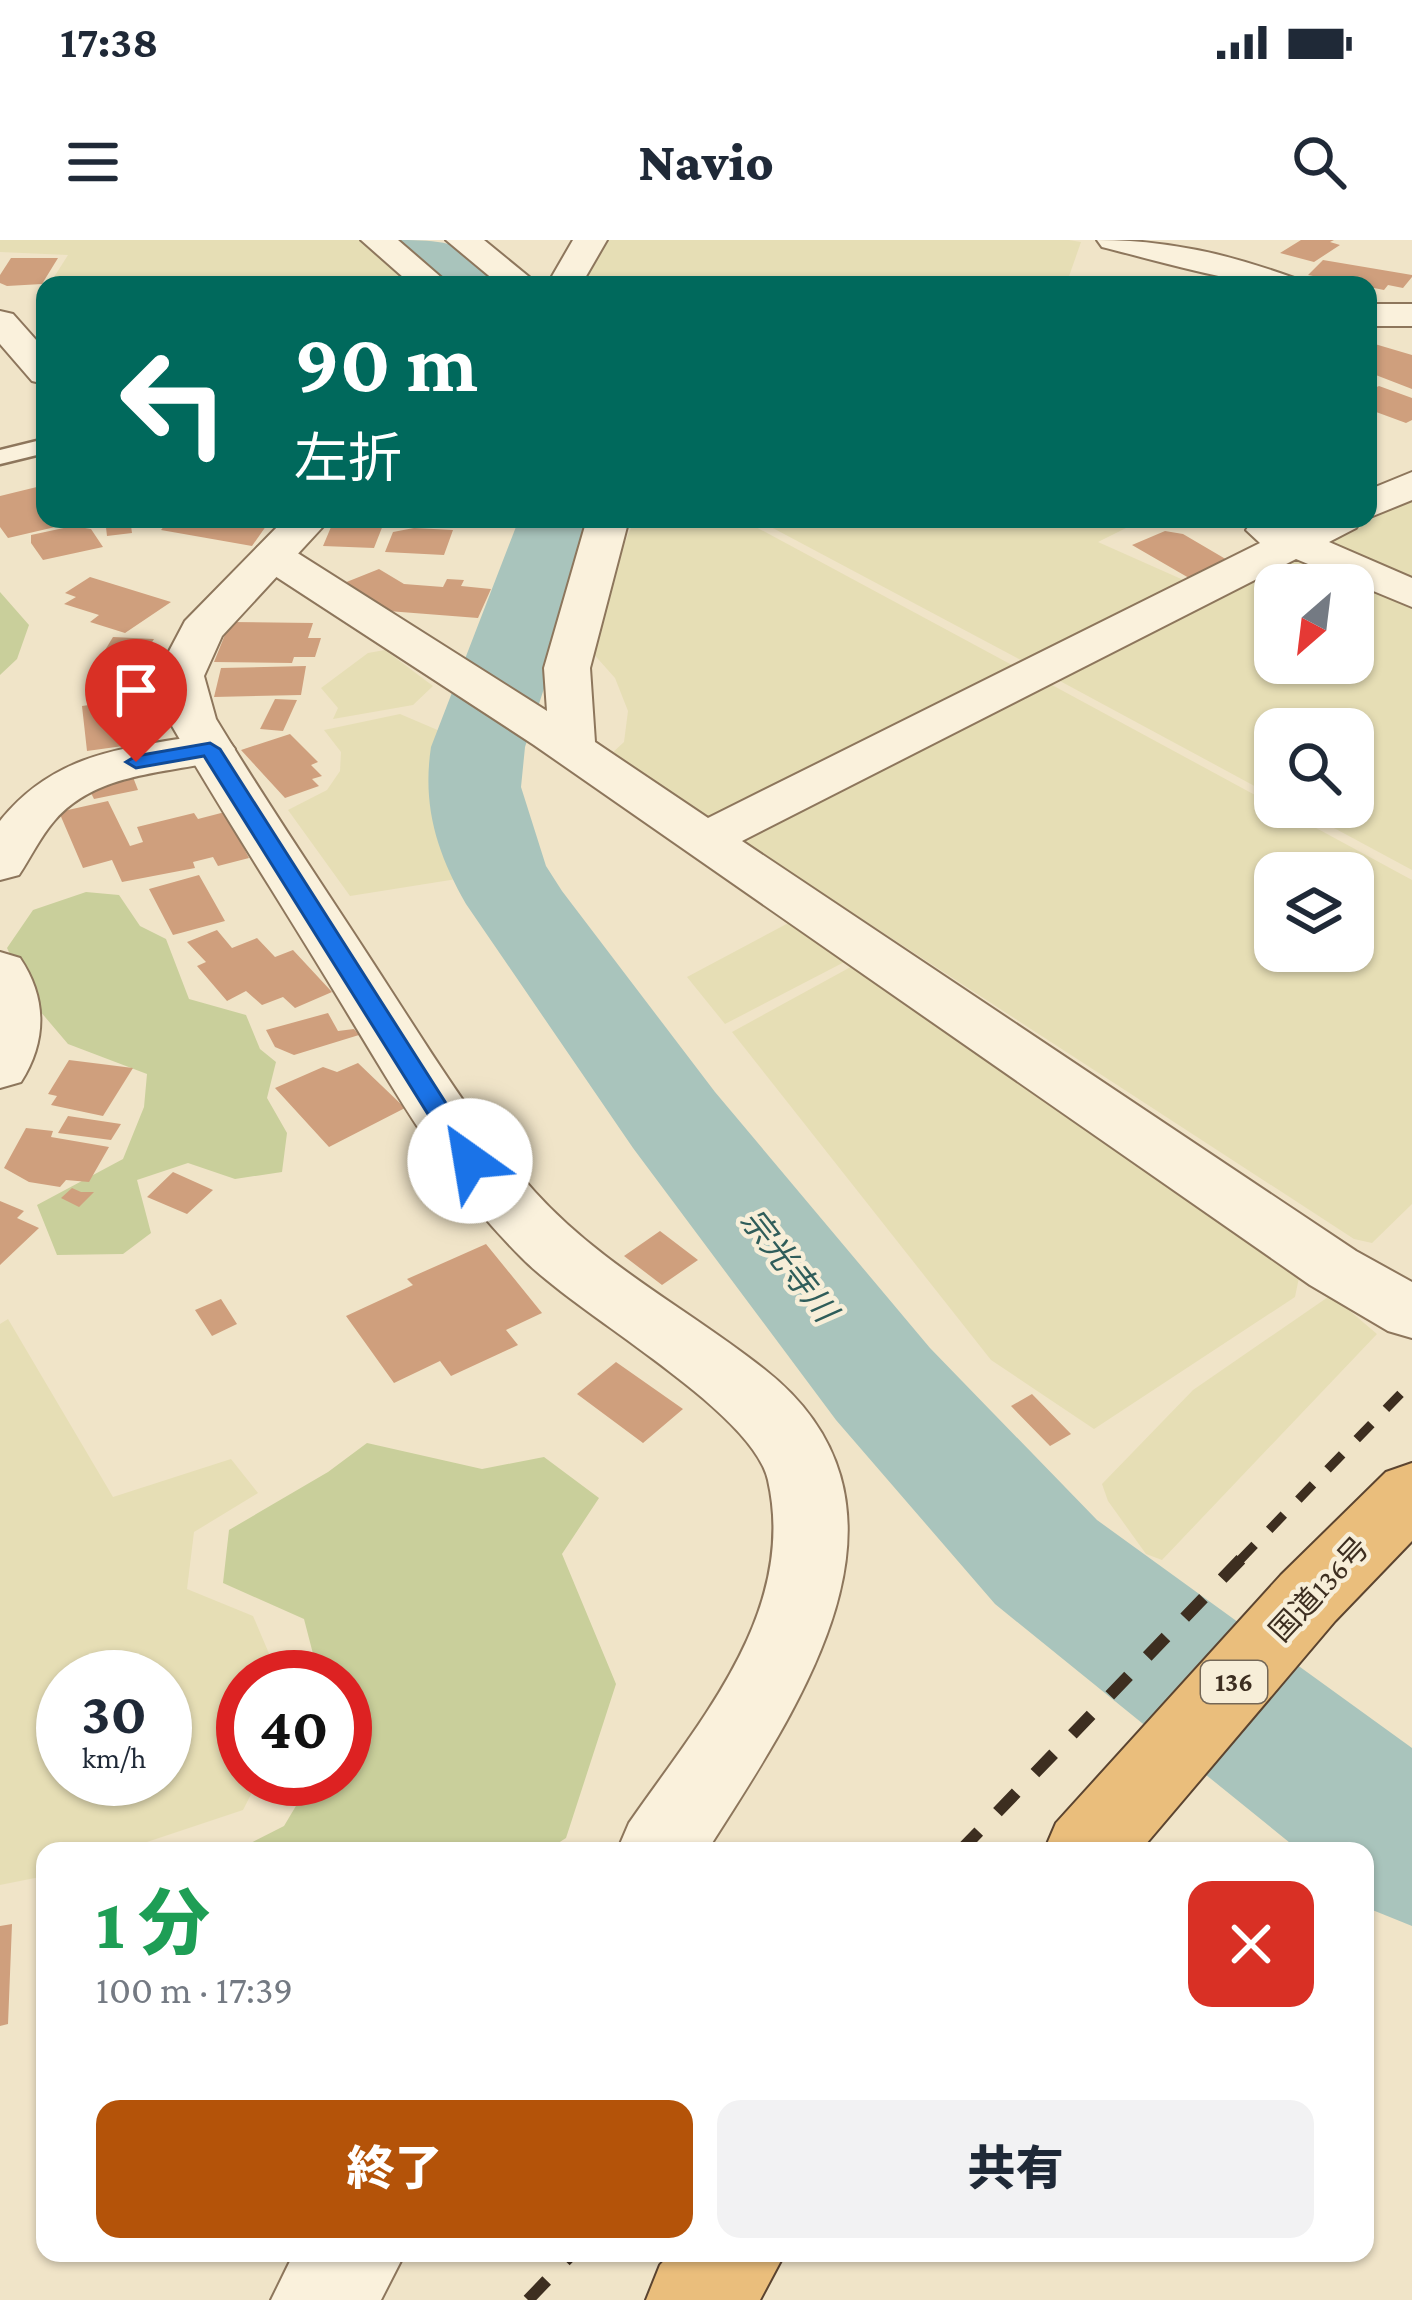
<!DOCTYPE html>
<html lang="ja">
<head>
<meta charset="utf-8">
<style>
  body { margin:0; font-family:"Crimson Pro","Noto Sans JP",serif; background:#f2f2f3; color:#1f2937; height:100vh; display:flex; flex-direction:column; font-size:45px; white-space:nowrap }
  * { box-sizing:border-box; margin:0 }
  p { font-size:39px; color:#747a83 }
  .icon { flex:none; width:66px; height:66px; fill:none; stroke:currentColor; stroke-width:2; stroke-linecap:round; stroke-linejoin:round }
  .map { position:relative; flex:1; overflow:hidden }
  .sheet { position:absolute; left:36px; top:1602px; width:1338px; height:420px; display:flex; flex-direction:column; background:#fff; border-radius:24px; box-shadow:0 3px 9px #0004 }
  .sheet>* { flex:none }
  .top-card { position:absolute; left:36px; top:36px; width:1341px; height:252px; border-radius:24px; box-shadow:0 3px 9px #0004; background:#00695c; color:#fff; overflow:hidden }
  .needle { width:78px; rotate:208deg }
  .fabs { position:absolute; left:1254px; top:324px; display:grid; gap:24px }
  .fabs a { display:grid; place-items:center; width:120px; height:120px; border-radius:24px; background:#fff; box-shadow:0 3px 9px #0004; font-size:60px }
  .speed { position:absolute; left:36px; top:1410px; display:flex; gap:24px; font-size:60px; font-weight:700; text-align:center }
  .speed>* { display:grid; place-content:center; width:156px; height:156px; border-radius:50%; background:#fff; box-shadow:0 3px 9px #0004; line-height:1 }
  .speed small { font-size:30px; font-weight:400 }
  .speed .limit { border:18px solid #d22; background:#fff; color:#111 }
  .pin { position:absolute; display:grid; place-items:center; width:102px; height:102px; color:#fff; margin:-123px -51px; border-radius:50% 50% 50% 0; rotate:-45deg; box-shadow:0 0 12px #0007 }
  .pin .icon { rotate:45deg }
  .me { position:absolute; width:132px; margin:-66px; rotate:328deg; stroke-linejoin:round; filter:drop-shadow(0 0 9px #0008) }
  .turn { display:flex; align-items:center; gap:42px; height:252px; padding:0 60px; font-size:54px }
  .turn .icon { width:156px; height:156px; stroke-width:2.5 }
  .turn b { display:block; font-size:84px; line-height:102px }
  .round { display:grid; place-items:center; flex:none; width:126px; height:126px; border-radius:24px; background:#f2f2f3 }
  .overview { display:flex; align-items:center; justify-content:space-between; height:204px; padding:0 60px }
  h1 { font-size:72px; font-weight:800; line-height:90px; color:#1e9e55 }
  .cta { display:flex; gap:24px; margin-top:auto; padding:24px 60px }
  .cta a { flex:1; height:138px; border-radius:24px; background:#b45309; color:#fff; font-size:48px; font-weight:800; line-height:138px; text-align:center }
  .cta a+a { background:#f2f2f3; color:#1f2937 }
  .status { display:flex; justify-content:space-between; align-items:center; height:84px; padding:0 60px; background:#fff; direction:ltr }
  .status svg { height:33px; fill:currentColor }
  header { display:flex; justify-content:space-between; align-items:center; height:156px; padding:0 60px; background:#fff; font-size:54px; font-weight:800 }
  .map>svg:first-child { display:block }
  .farmland { fill:#e6deb5; fill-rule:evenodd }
  .green { fill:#c9cf9b }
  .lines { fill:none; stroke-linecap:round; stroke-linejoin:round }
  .river { fill:#a9c4bc; fill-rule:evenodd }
  .building { fill:#cf9f7d }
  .service-casing { stroke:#8d765c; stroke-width:5 }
  .minor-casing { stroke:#8d765c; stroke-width:4 }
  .tertiary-casing { stroke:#8d765c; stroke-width:4 }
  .trunk-casing { stroke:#5b4430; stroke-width:4 }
  .service { fill:#faf1dc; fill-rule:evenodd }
  .minor { fill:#faf1dc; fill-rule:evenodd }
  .tertiary { fill:#faf1dc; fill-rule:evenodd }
  .trunk { fill:#eabe7c; fill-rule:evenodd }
  .rail-far1 { stroke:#3d2e20; stroke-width:9; stroke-dasharray:21 21; stroke-linecap:butt }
  .rail { stroke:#3d2e20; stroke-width:12; stroke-dasharray:27 27; stroke-linecap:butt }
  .route { fill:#1a73e8; stroke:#114b97; stroke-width:3 }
  .labels { text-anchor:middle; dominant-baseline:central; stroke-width:9; stroke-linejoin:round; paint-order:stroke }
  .shield { fill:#f7eed8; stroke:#756857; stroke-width:3 }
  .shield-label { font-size:27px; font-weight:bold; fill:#3d2e20 }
  .street-label { font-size:30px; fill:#3d2e20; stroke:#f7eed8 }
  .water-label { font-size:33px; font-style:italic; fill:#2f5d5a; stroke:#f7eed8 }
</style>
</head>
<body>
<div class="status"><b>17:38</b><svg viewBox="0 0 49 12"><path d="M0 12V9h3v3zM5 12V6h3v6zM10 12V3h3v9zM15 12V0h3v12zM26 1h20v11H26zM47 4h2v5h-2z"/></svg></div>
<header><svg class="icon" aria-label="menu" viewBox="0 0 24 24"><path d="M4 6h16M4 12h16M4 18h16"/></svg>Navio<svg class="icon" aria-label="search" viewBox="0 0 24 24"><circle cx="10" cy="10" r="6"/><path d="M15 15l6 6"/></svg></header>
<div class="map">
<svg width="1412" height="2060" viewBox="0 0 1412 2060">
  <rect width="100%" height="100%" fill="#f0e4c8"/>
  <path class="farmland" d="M0 0H371L419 45H49L68 15 0 12Z
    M604 0H1069L1081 2 1066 45H577Z
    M1412 258V341L1326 304Z
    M635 279H741L1023 431 718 583 611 514 624 502 628 471 615 438 590 410 593 375Z
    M756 279H1144L1098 302 1197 346 1030 425Z
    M1298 318 1412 364V630L1295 567H1353V489H1275V557L1060 441ZM1275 345H1353V423H1275Z
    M385 410 433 446 413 465 333 479 338 468 321 448 368 413Z
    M1052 445 1412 640V964L1372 1003 1354 999 742 601ZM1275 633H1353V711H1275Z
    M400 474 454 497 439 531 443 589 463 626V638L350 656 288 570 327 550 340 531 341 512 324 490Z
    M794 680 854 717 725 784 687 737Z
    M858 723 1301 1028 1295 1057 1094 1189 991 1120 732 792Z
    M1331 1055 1377 1094 1162 1320 1146 1314 1108 1261 1102 1244 1193 1150Z
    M8 1079 113 1257 231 1219 258 1253 194 1292 187 1349 253 1376 279 1437H243V1539H259L243 1570 120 1611H45V1636L0 1645V1084ZM63 1437H165V1539H63Z"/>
  <path class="green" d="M0 352 29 385 17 419 0 435Z
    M86 652 119 655 140 686 166 699 189 759 246 775 260 809 276 822 267 858 287 893 282 932 235 939 188 923 137 940 151 993 123 1014 57 1015 37 965 123 919 144 867 147 834 68 804 34 764 7 708 33 670Z
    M367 1203 482 1229 544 1217 599 1258 562 1314 616 1444 566 1598 546 1611H235L284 1586 312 1539H345V1437H319L304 1379 223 1343 229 1290 328 1232Z"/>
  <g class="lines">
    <path class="river" d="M387 0C443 0 472 0 508 45H435Z
      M519 279H599L525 507 521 547 546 626 562 651 715 852 930 1108 1097 1280 1412 1508V1686L1365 1667V1611H1300L995 1364 836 1180 633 908 466 664C437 613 422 566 431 507Z"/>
  </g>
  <path class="building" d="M1301 0H1334L1330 2 1340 5 1314 22 1280 13Z
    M11 18H58L42 44 7 46 0 43V35Z
    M1323 20 1412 35V37L1403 48 1388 45 1384 50 1308 35Z
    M1368 102 1412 115V149L1368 132Z
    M1379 146 1412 158V180L1406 183 1368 169V151Z
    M45 245V279L81 281 8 298 0 287V256Z
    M105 279H130L132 293 107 296Z
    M170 279H271L252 306 161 290Z
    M344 283 383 285 374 308 323 306 331 287 341 288Z
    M73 286 91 289 103 307 43 320 31 303V295Z
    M414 288 453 290 444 315 385 312 393 292Z
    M1165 291 1183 294 1229 321 1189 338 1132 305Z
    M379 329 404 344 443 347 447 339 464 340 461 346 491 349 478 378 388 371 344 343Z
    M90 337 171 362 125 393 90 382 99 375 64 364 76 357 65 353Z
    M230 382 313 383 308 398H321L315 417H294L292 423 214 422Z
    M113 397 154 399 143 417 102 415Z
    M306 426 301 455 214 457 221 428Z
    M131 428 126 446 92 447 97 429Z
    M145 457 152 502 87 511 82 466Z
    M275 459 297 460 283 491 260 489Z
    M290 494 318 522 311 525 322 536 312 539 319 546 285 558 241 510Z
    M131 532 138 550 94 559 90 551Z
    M108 561 130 606 143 602 137 587 194 573 198 579 225 572 249 618 218 626 213 617 193 622 195 628 122 642 112 620 83 628 59 572Z
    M199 635 225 681 173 695 149 649Z
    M217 690 232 708 257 698 275 717 293 710 332 752 295 768 283 757 262 765 246 751 227 761 197 726 206 722 187 702Z
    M328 773 338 791 354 789 359 795 294 815 275 807 266 790Z
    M69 820 133 828 103 876 51 865 57 856 48 854Z
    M358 823 405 868 329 907 275 848 323 827 337 832Z
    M68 876 121 884 111 900 58 893Z
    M26 888 53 891 51 897 109 907 89 942 66 940 60 947 29 942 4 928Z
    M173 932 213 950 187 974 147 957Z
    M72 948 81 952H94L79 967 61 958Z
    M0 961 24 971 17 978 39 988 0 1025Z
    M660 991 698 1020 662 1045 624 1016Z
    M486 1004 542 1073 506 1090 518 1105 451 1136 440 1121 394 1143 346 1076 413 1045 407 1039Z
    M221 1059 237 1084 212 1096 195 1070Z
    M616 1122 683 1169 643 1203 577 1154Z
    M1032 1154 1071 1194 1050 1206 1011 1166Z
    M12 1684 8 1784 0 1786V1686Z"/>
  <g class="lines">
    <g class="service-casing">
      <path id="service" d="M45 199V213L0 224V210Z"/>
    </g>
    <g class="minor-casing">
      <path id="minor" d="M361 0H398L450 45H412Z
        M446 0H484L539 45H500Z
        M573 0H607L581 45H547Z
        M1097 0C1168 0 1228 14 1294 38L1299 45C1234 45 1167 23 1102 7Z
        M0 71 13 74 45 110V144L32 141 0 104Z
        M1412 232V260L1368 278V250Z
        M587 279H629L590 428 595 502 708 578 1260 303 1246 290 1252 281 1274 279 1294 286 1308 279H1362L1356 288 1329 302 1412 338V367L1296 319 742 601 1356 1011 1412 1042V1098L1388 1091 1310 1045 534 505 258 325 251 316 258 307 273 303 288 307 547 471 544 428Z
        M210 494 227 499 235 509 227 519C168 534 98 531 55 580 40 597 31 617 19 635L0 640V581C56 511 127 508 210 494Z
        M0 712 20 718C47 758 47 801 21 842L0 848Z"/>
    </g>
    <g class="tertiary-casing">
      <path id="tertiary" d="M1368 64H1412V86H1368Z
        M285 279H330L222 396 204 436 216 479C271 570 331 657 388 746 434 817 478 889 535 952 601 1025 688 1069 764 1129 941 1268 796 1470 707 1611H617L629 1583C698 1483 798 1372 768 1240 752 1170 579 1076 522 1018 443 940 391 844 334 751 279 660 221 571 168 479L156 436 185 381Z
        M294 2013H405L381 2060H271Z"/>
    </g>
    <g class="trunk-casing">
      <path id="trunk" d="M1412 1223V1301L1335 1381 1140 1611H1044L1056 1583 1281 1335 1386 1232Z
        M671 2013H785L760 2060H646L660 2025Z"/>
    </g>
    <use href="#service" class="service"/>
    <use href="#minor" class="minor"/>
    <use href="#tertiary" class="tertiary"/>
    <use href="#trunk" class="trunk"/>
    <path class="rail-far1" d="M1240 1320 1412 1142"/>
    <path class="rail" d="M960 1611 1243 1317
      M528 2060 573 2013"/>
  </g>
  <path class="route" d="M210 503 220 509 479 915 483 921 479 927H461L204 516 136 528 126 522 136 516Z"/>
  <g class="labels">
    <rect class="shield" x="1201" y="1421" width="66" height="42" rx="9"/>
    <g class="shield-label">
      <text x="1234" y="1442">136</text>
    </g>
    <g class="street-label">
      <text transform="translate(1319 1349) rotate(-47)">国道136号</text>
    </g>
    <g class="water-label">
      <text transform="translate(789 1025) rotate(52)">宗光寺川</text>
    </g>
  </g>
</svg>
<div class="fabs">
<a><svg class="needle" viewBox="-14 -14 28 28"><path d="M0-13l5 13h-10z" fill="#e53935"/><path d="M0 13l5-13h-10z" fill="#747a83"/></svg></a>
<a><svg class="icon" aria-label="search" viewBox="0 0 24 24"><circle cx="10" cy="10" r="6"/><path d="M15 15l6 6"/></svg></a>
<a><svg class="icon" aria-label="layers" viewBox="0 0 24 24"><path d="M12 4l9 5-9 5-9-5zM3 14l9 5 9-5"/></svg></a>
</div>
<div class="speed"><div>30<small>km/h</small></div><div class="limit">40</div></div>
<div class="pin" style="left:136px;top:522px;background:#d93025"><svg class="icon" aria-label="arrive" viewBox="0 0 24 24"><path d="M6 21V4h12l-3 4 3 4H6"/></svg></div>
<svg class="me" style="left:470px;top:921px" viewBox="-20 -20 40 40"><circle r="19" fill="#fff"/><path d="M0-13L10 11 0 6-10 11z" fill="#1a73e8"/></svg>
<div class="top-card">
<div class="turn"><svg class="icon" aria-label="left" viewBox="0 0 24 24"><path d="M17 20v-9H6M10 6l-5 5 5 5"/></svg><div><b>90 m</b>左折</div></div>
</div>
<section class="sheet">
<div class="overview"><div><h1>1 分</h1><p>100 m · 17:39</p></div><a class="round" style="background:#d93025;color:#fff"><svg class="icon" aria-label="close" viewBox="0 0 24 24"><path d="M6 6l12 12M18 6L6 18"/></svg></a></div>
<div class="cta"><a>終了</a><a>共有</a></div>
</section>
</div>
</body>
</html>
